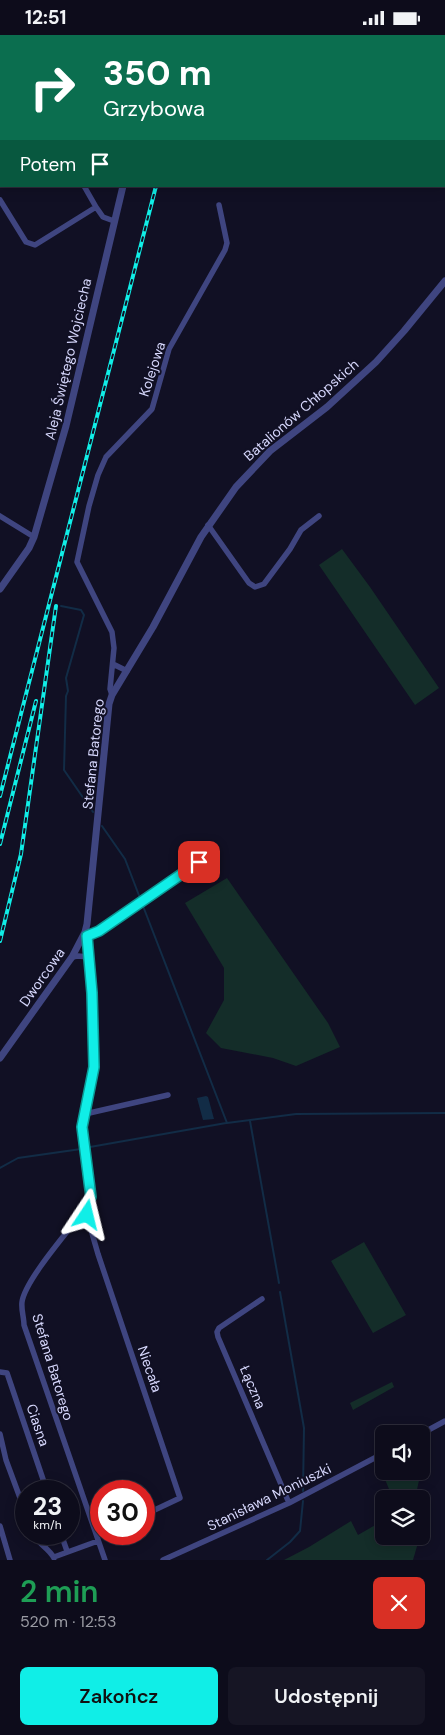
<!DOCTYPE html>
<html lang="pl">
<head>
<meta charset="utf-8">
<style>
  body { margin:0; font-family:"DM Sans",sans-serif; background:#161524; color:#f1f3f6; height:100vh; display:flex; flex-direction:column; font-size:19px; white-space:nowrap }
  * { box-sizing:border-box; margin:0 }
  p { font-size:16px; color:#9a9ba3 }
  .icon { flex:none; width:28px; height:28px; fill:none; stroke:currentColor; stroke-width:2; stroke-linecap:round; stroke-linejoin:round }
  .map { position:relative; height:1525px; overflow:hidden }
  .panel { display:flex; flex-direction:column; background:#0d0c1b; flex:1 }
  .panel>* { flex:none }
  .banner { position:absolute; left:0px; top:0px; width:445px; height:152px; box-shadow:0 2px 12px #0003,0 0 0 1px #2d2c3a; background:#0b6e4f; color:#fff; overflow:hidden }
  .buttons { position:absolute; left:375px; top:1390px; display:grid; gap:10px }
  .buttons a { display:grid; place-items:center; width:55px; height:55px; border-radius:8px; background:#0d0c1b; box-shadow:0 2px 12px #0003,0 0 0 1px #2d2c3a; font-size:25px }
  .speed { position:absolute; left:15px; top:1445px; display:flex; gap:10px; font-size:25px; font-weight:700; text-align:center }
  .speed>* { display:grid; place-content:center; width:65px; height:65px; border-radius:50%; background:#0d0c1b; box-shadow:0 2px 12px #0003,0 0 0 1px #2d2c3a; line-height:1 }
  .speed small { font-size:12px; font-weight:400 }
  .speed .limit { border:8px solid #d22; background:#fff; color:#111 }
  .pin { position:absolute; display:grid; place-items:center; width:42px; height:42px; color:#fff; margin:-21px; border-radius:10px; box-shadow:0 2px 8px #0006 }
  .me { position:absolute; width:55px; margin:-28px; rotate:10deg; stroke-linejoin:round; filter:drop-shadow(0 0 4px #0008) }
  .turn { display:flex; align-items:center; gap:18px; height:105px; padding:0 20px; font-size:22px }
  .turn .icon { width:65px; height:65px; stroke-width:2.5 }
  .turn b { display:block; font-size:35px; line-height:42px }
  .then { display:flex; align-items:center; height:48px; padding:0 20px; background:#0003; gap:10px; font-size:19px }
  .round { display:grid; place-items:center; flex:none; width:52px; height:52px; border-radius:8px; background:#161524 }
  .overview { display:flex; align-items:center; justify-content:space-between; height:85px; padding:0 20px }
  h1 { font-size:30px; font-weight:600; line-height:38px; color:#1e9e55 }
  .primary-button { display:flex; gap:10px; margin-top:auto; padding:10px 20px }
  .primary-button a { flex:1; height:58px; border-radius:8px; background:#10eee7; color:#111; font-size:20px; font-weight:600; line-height:58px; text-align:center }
  .primary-button a+a { background:#161524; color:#f1f3f6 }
  .status { display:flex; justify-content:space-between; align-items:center; height:35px; padding:0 25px; background:#0d0c1b; direction:ltr }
  .status svg { height:14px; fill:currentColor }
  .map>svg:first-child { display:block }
  .green { fill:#142d29 }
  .water { fill:#122c46 }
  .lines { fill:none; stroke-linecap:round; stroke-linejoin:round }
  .stream { stroke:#122c46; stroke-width:2 }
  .minor { stroke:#3f4580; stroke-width:5.5 }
  .tertiary { stroke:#3f4580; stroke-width:7 }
  .rail-casing { stroke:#10eee7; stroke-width:4 }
  .rail { stroke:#111024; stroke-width:2; stroke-dasharray:5.5; stroke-linecap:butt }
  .route-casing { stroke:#0a9b96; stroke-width:12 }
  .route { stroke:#10eee7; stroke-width:9 }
  .labels { text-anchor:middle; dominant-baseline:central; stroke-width:4; stroke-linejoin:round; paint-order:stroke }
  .street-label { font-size:14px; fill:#d6d7fc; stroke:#111024 }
</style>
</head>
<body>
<div class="status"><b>12:51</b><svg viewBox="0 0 49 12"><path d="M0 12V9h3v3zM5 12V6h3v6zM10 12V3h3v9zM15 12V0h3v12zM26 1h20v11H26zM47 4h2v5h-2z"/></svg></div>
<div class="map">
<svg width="445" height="1525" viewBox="0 0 445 1525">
  <rect width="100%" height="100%" fill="#111024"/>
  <path class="green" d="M342 514 370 552 439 653 415 670 319 530Z
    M227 843 328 988 340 1012 296 1031 273 1023 221 1013 206 998 224 965V933L185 868Z
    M364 1207 406 1280 373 1298 331 1226Z
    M392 1347 394 1352 353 1375 350 1368Z
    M384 1424V1436H421L415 1464H393L378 1427Z
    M384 1485V1501H406L405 1506 420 1501 413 1525H284L309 1512 351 1486 358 1500Z"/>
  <path class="water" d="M206 1061 208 1062 214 1084 203 1085 197 1063Z"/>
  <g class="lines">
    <path class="stream" d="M61 571 81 575 84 580 66 643 68 656 66 661 64 735 93 777
      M102 791 125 824 140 863
      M143 871 227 1088 296 1079 445 1078
      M250 1086 279 1248
      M90 1112 226 1088
      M0 1133 18 1123 81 1114
      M280 1257 304 1393 303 1456
      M267 1525 290 1507 300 1496 303 1466"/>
    <path class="minor" d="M71 0 72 1
      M0 1 2 0
      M128 1V0
      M366 1 367 0
      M444 33 445 32
      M0 48 1 50
      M0 65 1 64
      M444 125 445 126
      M0 165 26 207 35 210 96 172 84 151
      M96 172 103 182 114 186
      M0 481 34 502
      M208 490 249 548 255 552 264 549 290 514 301 495 319 481
      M113 629 127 636
      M112 660 110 654 114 613 112 597 77 527 89 471 98 440 106 422 152 374 169 314 225 215 227 208 219 170
      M85 897 88 905 91 958 94 1032 82 1092 91 1162 85 1174C70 1194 25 1245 22 1267 21 1274 24 1283 24 1290L105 1525
      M87 901 99 896 199 827
      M72 922 78 921 89 922
      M85 1079 168 1060
      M85 1174 98 1219 180 1463 144 1480
      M262 1264 219 1293 217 1297 218 1302 289 1468
      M0 1337 7 1338 47 1456
      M0 1399 6 1425 26 1479
      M421 1399 445 1386
      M0 1491 10 1525
      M33 1499C37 1508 49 1513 54 1523
      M61 1499 67 1516
      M54 1522 98 1506
      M163 1525 289 1468 384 1418"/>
    <path class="tertiary" d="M163 1V0
      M0 554 29 513 34 502 66 391 123 151
      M0 1023 72 922 85 897 87 889 109 669 112 660 153 592 201 502 236 452 270 416 327 372 376 327 404 296 445 246"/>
    <g class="rail-casing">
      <path id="rail" d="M190 1V0
        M50 613 56 571
        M0 761 156 151
        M0 809 36 666
        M0 906 21 819 51 606"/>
    </g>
    <use href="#rail" class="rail"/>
  </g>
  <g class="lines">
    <g class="route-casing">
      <path id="route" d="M87 1180 85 1174 91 1162 82 1092 94 1032 92 958 87 901 99 896 199 827"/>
    </g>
    <use href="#route" class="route"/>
  </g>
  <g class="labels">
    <g class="street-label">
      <text transform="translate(68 324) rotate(-77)">Aleja Świętego Wojciecha</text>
      <text transform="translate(152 334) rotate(-72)">Kolejowa</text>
      <text transform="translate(301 375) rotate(-41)">Batalionów Chłopskich</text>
      <text transform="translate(93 719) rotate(-84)">Stefana Batorego</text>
      <text transform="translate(42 942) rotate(-55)">Dworcowa</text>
      <text transform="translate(53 1332) rotate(73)">Stefana Batorego</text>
      <text transform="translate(150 1334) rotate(71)">Niecała</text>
      <text transform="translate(253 1352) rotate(67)">Łączna</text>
      <text transform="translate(38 1390) rotate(71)">Ciasna</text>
      <text transform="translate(269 1462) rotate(-26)">Stanisława Moniuszki</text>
    </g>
  </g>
</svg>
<div class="buttons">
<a><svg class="icon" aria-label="sound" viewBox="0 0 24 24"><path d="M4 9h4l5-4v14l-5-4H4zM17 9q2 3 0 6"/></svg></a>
<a><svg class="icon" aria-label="layers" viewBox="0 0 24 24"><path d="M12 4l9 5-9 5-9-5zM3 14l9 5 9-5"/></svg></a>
</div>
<div class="speed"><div>23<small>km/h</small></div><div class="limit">30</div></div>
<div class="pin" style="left:199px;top:827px;background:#d93025"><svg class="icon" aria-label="arrive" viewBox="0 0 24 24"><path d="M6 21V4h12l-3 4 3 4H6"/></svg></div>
<svg class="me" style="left:87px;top:1180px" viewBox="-20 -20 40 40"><path d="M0-17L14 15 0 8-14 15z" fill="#10eee7" stroke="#fff" stroke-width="4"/></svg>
<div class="banner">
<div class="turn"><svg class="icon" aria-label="right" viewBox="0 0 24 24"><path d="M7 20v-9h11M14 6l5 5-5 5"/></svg><div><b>350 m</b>Grzybowa</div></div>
<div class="then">Potem<svg class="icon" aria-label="arrive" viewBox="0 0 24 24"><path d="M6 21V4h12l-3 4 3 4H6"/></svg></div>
</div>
</div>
<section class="panel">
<div class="overview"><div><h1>2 min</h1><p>520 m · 12:53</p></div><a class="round" style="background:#d93025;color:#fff"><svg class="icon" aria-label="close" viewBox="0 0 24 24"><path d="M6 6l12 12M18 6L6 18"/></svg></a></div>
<div class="primary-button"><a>Zakończ</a><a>Udostępnij</a></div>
</section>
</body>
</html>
